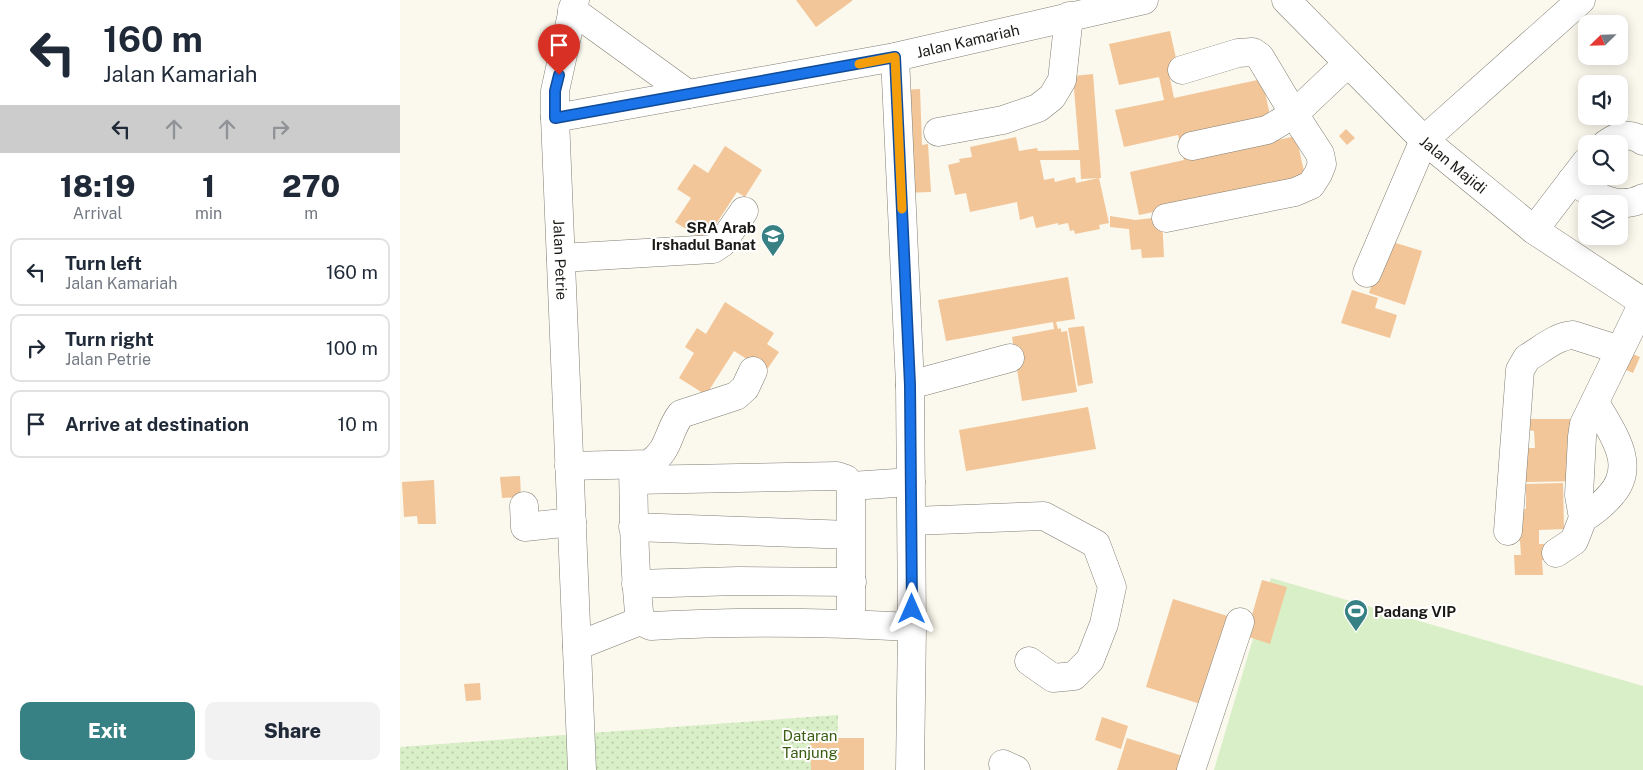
<!DOCTYPE html>
<html lang="en">
<head>
<meta charset="utf-8">
<style>
  body { margin:0; font-family:"Public Sans",sans-serif; background:#f2f2f3; color:#1f2937; height:100vh; display:flex; flex-direction:column; font-size:19px; white-space:nowrap }
  * { box-sizing:border-box; margin:0 }
  p { font-size:16px; color:#747a83 }
  .icon { flex:none; width:28px; height:28px; fill:none; stroke:currentColor; stroke-width:2; stroke-linecap:round; stroke-linejoin:round }
  .map { position:relative; flex:1; overflow:hidden }
  .details { display:flex; flex-direction:column; background:#fff; width:400px }
  .details>* { flex:none }
  .top-card { background:#fff; color:#1f2937; overflow:hidden }
  .needle { width:32px; rotate:247deg }
  .buttons { position:absolute; left:1178px; top:15px; display:grid; gap:10px }
  .buttons a { display:grid; place-items:center; width:50px; height:50px; border-radius:10px; background:#fff; box-shadow:0 2px 12px #0003; font-size:25px }
  .pin { position:absolute; display:grid; place-items:center; width:42px; height:42px; color:#fff; margin:-51px -21px; border-radius:50% 50% 50% 0; rotate:-45deg; box-shadow:0 0 5px #0007 }
  .pin .icon { rotate:45deg }
  .me { position:absolute; width:55px; margin:-28px; rotate:0deg; stroke-linejoin:round; filter:drop-shadow(0 0 4px #0008) }
  .turn { display:flex; align-items:center; gap:18px; height:105px; padding:0 20px; font-size:22px }
  .turn .icon { width:65px; height:65px; stroke-width:2.5 }
  .turn b { display:block; font-size:35px; line-height:42px }
  .lanes { display:flex; align-items:center; height:48px; padding:0 20px; background:#0003; justify-content:center; gap:25px; direction:ltr }
  .lanes .off { opacity:.35 }
  .eta { display:flex; justify-content:space-evenly; align-items:center; height:85px; text-align:center }
  .eta b { font-size:30px; font-weight:800; line-height:35px }
  .cta { display:flex; gap:10px; margin-top:auto; padding:10px 20px }
  .cta a { flex:1; height:58px; border-radius:10px; background:#378083; color:#fff; font-size:20px; font-weight:800; line-height:58px; text-align:center }
  .cta a+a { background:#f2f2f3; color:#1f2937 }
  ul { padding:0; list-style:none }
  li { display:flex; align-items:center; gap:15px; height:68px; margin:0 10px 8px; padding:0 10px; border:2px solid #e0e1e3; border-radius:10px }
  li div { flex:1 }
  li b { display:block; font-size:19px }
  li em { font-style:normal }
  main { display:flex; flex:1; min-height:0 }
  .map>svg:first-child { display:block }
  .grass { fill:url(#grass-dots) }
  .garden { fill:#d9efc7 }
  .building { fill:#f2c698 }
  .lines { fill:none; stroke-linecap:round; stroke-linejoin:round }
  .minor-casing { stroke:#807e74; stroke-width:29 }
  .minor { stroke:#fff; stroke-width:28 }
  .route-casing { stroke:#114b97; stroke-width:12 }
  .route { stroke:#1a73e8; stroke-width:9 }
  .slow { stroke:#f59e0b; stroke-width:9 }
  .labels { text-anchor:middle; dominant-baseline:central; stroke-width:4; stroke-linejoin:round; paint-order:stroke }
  .street-label { font-size:15px; fill:#1b1a16; stroke:#fff }
  .poi-label { font-size:15px; font-weight:bold; fill:#1b1a16; stroke:#fff; text-anchor:end }
  .park-label { font-size:15px; fill:#3a5d12; stroke:#fff }
</style>
</head>
<body>
<main>
<section class="details">
<div class="top-card">
<div class="turn"><svg class="icon" aria-label="left" viewBox="0 0 24 24"><path d="M17 20v-9H6M10 6l-5 5 5 5"/></svg><div><b>160 m</b>Jalan Kamariah</div></div>
<div class="lanes"><svg class="icon" aria-label="left" viewBox="0 0 24 24"><path d="M17 20v-9H6M10 6l-5 5 5 5"/></svg><svg class="icon off" aria-label="ahead" viewBox="0 0 24 24"><path d="M12 20V5M6 11l6-6 6 6"/></svg><svg class="icon off" aria-label="ahead" viewBox="0 0 24 24"><path d="M12 20V5M6 11l6-6 6 6"/></svg><svg class="icon off" aria-label="right" viewBox="0 0 24 24"><path d="M7 20v-9h11M14 6l5 5-5 5"/></svg></div>
</div>
<div class="eta">
<div><b>18:19</b><p>Arrival</p></div>
<div><b>1</b><p>min</p></div>
<div><b>270</b><p>m</p></div>
</div>
<ul>
<li><svg class="icon" aria-label="left" viewBox="0 0 24 24"><path d="M17 20v-9H6M10 6l-5 5 5 5"/></svg><div><b>Turn left</b><p>Jalan Kamariah</p></div><em>160 m</em></li>
<li><svg class="icon" aria-label="right" viewBox="0 0 24 24"><path d="M7 20v-9h11M14 6l5 5-5 5"/></svg><div><b>Turn right</b><p>Jalan Petrie</p></div><em>100 m</em></li>
<li><svg class="icon" aria-label="arrive" viewBox="0 0 24 24"><path d="M6 21V4h12l-3 4 3 4H6"/></svg><div><b>Arrive at destination</b></div><em>10 m</em></li>
</ul>
<div class="cta"><a>Exit</a><a>Share</a></div>
</section>
<div class="map">
<svg width="1243" height="770" viewBox="0 0 1243 770">
  <defs>
    <pattern id="grass-dots" width="8" height="8" patternUnits="userSpaceOnUse" patternTransform="scale(1.25)"><rect width="8" height="8" fill="#d9efc7"/><path d="M2 2h.1M6 6h.1" fill="none" stroke="#baccaa" stroke-width="1.8" stroke-linecap="round"/></pattern>
  </defs>
  <rect width="100%" height="100%" fill="#fbf8ed"/>
  <path class="grass" d="M438 715 437 770H0V747Z"/>
  <path class="garden" d="M871 578 1243 686V770H814Z"/>
  <path class="building" d="M396 0H452V1L416 27Z
    M770 31 779 72 769 74 774 98 862 79 870 115 787 133 793 159 896 136 906 180 739 215 730 172 784 160 778 135 724 147 715 110 764 100 759 77 719 85 709 44Z
    M693 74 701 178 681 179 680 160H640L644 180 654 178 655 182 675 177 676 183 699 178 709 223 699 225 700 229 675 234 674 230 670 231 668 223 658 225V223L636 228 633 216 620 220 617 202 570 212 566 193 555 195 548 165 560 162 559 159 572 157 570 147 616 137 619 151 637 148 638 151 679 150 673 76Z
    M520 89 522 145 528 144 531 192 504 193 499 90Z
    M946 129 955 138 947 145 939 136Z
    M325 146 362 170 345 197 337 192 305 241 275 222 291 198 277 189 294 164 308 173Z
    M710 216 735 220 762 217 764 257 742 258 741 249 731 250 729 229 710 227Z
    M986 240 1022 251 1005 305 969 293Z
    M668 277 675 319 656 322 658 329 661 328V332L667 331 677 392 622 401 612 337 654 329 653 322 546 341 538 300Z
    M952 290 978 298 975 308 997 315 990 338 941 323Z
    M325 302 374 333 367 344 379 352 366 371 334 351 306 395 279 378 294 353 285 347 297 328 306 334Z
    M684 326 693 383 678 386 668 328Z
    M1225 351 1240 357 1233 373 1218 366Z
    M688 407 696 449 566 471 559 430Z
    M1126 419H1173L1192 481 1126 482V448H1135L1134 431 1126 430Z
    M120 476 121 497 102 498 100 477Z
    M34 480 36 524H18L17 516 4 517 2 482Z
    M1163 483 1164 529 1139 530V544H1150V560H1142L1143 575H1115L1114 555H1121L1120 541 1115 540 1117 509H1126V484Z
    M862 580 887 587 870 644 846 636Z
    M773 599 834 618 807 706 746 687Z
    M80 683 81 700 66 701 64 684Z
    M702 717 728 726 721 749 695 740Z
    M410 738H464V770H411Z
    M727 738 792 759 788 770H717Z"/>
  <g class="lines">
    <g class="minor-casing">
      <g id="minor">
        <path id="s1" d="M175 0 155 91V118L182 770"/>
        <path id="s2" d="M886 0 1024 140 1134 230 1243 302"/>
        <path d="M172 10 288 94"/>
        <path d="M495 57 510 385 512 627 510 770"/>
        <path d="M782 70 838 53 853 52 860 57 894 114 948 63"/>
        <path id="s3" d="M155 118 495 57 744 0"/>
        <path d="M538 132 603 120 638 108 652 97 662 80 669 16"/>
        <path d="M1206 144C1219 135 1229 132 1243 141"/>
        <path d="M1172 180C1193 195 1217 212 1243 198"/>
        <path d="M766 218 895 192 911 185 918 174 922 164 920 154 894 114 867 130 792 146"/>
        <path d="M1134 230 1186 162"/>
        <path d="M161 258 313 249 322 243 344 211"/>
        <path d="M967 273 1024 140 1181 0"/>
        <path d="M510 385 610 358"/>
        <path d="M169 466 249 464C271 449 267 432 281 414L336 396 345 388 353 371"/>
        <path d="M234 480 437 476 446 479 451 486V623"/>
        <path d="M451 486 511 482"/>
        <path d="M124 506 125 527 172 522"/>
        <path d="M1183 518C1194 512 1202 505 1210 496 1239 465 1211 432 1195 402"/>
        <path d="M512 521 644 516 696 544 712 587 704 624 690 660 674 676 653 678 629 661"/>
        <path d="M233 527 450 535"/>
        <path d="M1108 531 1120 370 1127 358C1141 350 1156 336 1173 335L1220 350"/>
        <path d="M1156 553 1174 541 1183 518 1179 495 1182 437 1184 424 1243 303"/>
        <path d="M236 584 338 581 452 582"/>
        <path d="M240 621 251 626C338 621 425 622 512 627"/>
        <path d="M177 646 240 621C234 569 234 517 233 465"/>
        <path d="M603 764 616 770"/>
        <path d="M791 770 840 622"/>
      </g>
    </g>
    <use href="#minor" class="minor"/>
  </g>
  <g class="lines">
    <g class="route-casing">
      <path id="route" d="M159 75 155 91V118L495 57 510 385 512 609"/>
    </g>
    <use href="#route" class="route"/>
    <path class="slow" d="M459 64 495 57 502 209"/>
  </g>
  <defs>
    <g id="school-pin" transform="scale(1.25)"><path d="M0 17L-7.5 6A9.5 9.5 0 1 1 7.5 6Z" fill="#378083" stroke="#fff"/><path d="M0-5L7-2L0 1L-7-2ZM-4 1L0 2.5L4 1V4Q0 6-4 4Z" fill="#fff"/></g>
    <g id="stadium-pin" transform="scale(1.25)"><path d="M0 17L-7.5 6A9.5 9.5 0 1 1 7.5 6Z" fill="#378083" stroke="#fff"/><path d="M0-5a6.5 5 0 1 0 0 10a6.5 5 0 1 0 0-10ZM-3.5-1.8h7v3.6h-7Z" fill="#fff"/></g>
  </defs>
  <g fill-rule="evenodd">
    <use href="#school-pin" x="373" y="236"/>
    <use href="#stadium-pin" x="956" y="611"/>
  </g>
  <g class="labels">
    <g class="street-label">
      <text stroke="none"><textPath href="#s3" startOffset="420">Jalan Kamariah</textPath></text>
      <text stroke="none"><textPath href="#s2" startOffset="235">Jalan Majidi</textPath></text>
      <text stroke="none"><textPath href="#s1" startOffset="262">Jalan Petrie</textPath></text>
    </g>
    <g class="poi-label">
      <text x="356" y="227">SRA Arab<tspan x="356" dy="17">Irshadul Banat</tspan></text>
      <text x="974" y="611" text-anchor="start">Padang VIP</text>
    </g>
    <g class="park-label">
      <text x="410" y="735">Dataran<tspan x="410" dy="17">Tanjung</tspan></text>
    </g>
  </g>
</svg>
<div class="buttons">
<a><svg class="needle" viewBox="-14 -14 28 28"><path d="M0-13l5 13h-10z" fill="#e53935"/><path d="M0 13l5-13h-10z" fill="#747a83"/></svg></a>
<a><svg class="icon" aria-label="sound" viewBox="0 0 24 24"><path d="M4 9h4l5-4v14l-5-4H4zM17 9q2 3 0 6"/></svg></a>
<a><svg class="icon" aria-label="search" viewBox="0 0 24 24"><circle cx="10" cy="10" r="6"/><path d="M15 15l6 6"/></svg></a>
<a><svg class="icon" aria-label="layers" viewBox="0 0 24 24"><path d="M12 4l9 5-9 5-9-5zM3 14l9 5 9-5"/></svg></a>
</div>
<div class="pin" style="left:159px;top:75px;background:#d93025"><svg class="icon" aria-label="arrive" viewBox="0 0 24 24"><path d="M6 21V4h12l-3 4 3 4H6"/></svg></div>
<svg class="me" style="left:512px;top:609px" viewBox="-20 -20 40 40"><path d="M0-17L14 15 0 8-14 15z" fill="#1a73e8" stroke="#fff" stroke-width="4"/></svg>
</div>
</main>
</body>
</html>
